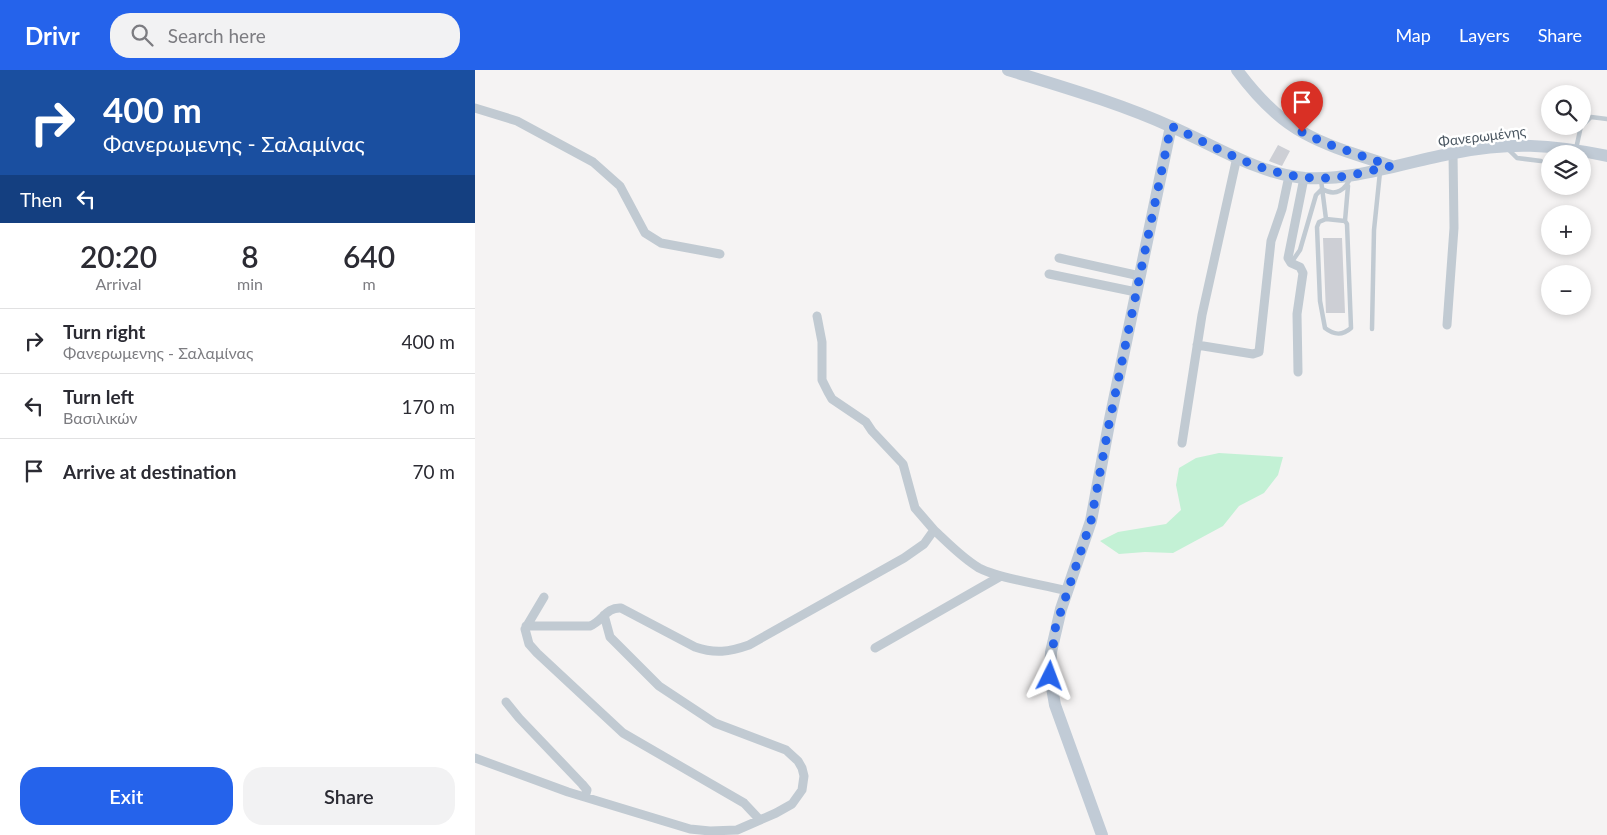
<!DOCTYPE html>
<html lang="en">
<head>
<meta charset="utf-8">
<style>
  body { margin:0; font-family:Lato,sans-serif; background:#f2f2f3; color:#2b2b33; height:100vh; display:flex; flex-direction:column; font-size:19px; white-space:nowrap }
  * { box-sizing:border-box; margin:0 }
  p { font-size:16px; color:#7c7c81 }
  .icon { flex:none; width:28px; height:28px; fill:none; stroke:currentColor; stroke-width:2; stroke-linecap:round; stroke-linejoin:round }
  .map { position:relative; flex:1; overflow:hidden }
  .details { display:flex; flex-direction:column; background:#fff; width:475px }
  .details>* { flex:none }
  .guide { background:#1a4fa0; color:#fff; overflow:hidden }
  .fabs { position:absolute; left:1066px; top:15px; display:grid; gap:10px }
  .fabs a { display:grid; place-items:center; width:50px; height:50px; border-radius:50%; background:#fff; box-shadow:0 2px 8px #0003; font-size:25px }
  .pin { position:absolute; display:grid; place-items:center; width:42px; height:42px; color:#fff; margin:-51px -21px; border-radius:50% 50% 50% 0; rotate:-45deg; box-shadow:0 0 5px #0007 }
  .pin .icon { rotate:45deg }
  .me { position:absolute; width:55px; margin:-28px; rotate:3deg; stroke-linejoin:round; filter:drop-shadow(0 0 4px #0008) }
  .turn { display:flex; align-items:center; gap:18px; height:105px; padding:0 20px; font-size:22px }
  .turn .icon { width:65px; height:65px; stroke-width:2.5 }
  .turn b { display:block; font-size:35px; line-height:42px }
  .then { display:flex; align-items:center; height:48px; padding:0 20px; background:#0003; gap:10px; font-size:19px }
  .eta { display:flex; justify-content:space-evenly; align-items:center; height:85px; text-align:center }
  .eta b { font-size:30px; font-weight:600; line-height:35px }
  .cta { display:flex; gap:10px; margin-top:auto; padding:10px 20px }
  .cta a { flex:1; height:58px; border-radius:20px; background:#2563eb; color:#fff; font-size:20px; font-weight:600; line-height:58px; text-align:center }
  .cta a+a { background:#f2f2f3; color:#2b2b33 }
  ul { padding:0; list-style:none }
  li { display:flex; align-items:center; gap:15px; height:65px; padding:0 20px; border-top:1px solid #e1e1e2 }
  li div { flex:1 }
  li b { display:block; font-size:19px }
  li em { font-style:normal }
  header { display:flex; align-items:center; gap:30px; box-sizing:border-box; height:70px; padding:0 25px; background:#2563eb; color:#fff }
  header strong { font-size:24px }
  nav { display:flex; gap:28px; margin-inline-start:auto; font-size:18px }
  .search { width:350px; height:45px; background:#f2f2f3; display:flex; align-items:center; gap:12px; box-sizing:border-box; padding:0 18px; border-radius:20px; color:#7c7c81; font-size:19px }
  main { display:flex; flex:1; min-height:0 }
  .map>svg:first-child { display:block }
  .green { fill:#c3f1d5 }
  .building { fill:#cdcfd5 }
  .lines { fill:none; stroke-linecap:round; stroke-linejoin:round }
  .lane { stroke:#c1cad2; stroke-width:4.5 }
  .street { stroke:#c1cad2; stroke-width:9 }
  .secondary { stroke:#c1cbd6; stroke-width:12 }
  .route { stroke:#2563eb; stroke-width:9; stroke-dasharray:0 16.2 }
  .labels { text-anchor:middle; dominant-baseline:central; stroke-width:5; stroke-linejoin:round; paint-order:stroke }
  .street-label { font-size:14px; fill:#4a5661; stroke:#fff }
</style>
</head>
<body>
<header>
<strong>Drivr</strong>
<div class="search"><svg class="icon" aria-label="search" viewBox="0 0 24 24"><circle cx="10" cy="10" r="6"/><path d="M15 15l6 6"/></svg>Search here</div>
<nav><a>Map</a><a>Layers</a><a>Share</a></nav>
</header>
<main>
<section class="details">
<div class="guide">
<div class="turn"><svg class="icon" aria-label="right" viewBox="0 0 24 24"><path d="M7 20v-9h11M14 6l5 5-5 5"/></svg><div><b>400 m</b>Φανερωμενης - Σαλαμίνας</div></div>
<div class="then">Then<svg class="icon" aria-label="left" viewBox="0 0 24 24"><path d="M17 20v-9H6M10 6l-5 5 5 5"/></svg></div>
</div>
<div class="eta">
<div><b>20:20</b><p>Arrival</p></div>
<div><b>8</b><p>min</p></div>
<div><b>640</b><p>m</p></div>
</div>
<ul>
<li><svg class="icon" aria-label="right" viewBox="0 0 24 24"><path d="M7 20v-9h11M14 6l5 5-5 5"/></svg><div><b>Turn right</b><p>Φανερωμενης - Σαλαμίνας</p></div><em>400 m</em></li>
<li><svg class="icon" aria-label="left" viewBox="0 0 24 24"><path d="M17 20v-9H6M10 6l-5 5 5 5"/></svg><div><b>Turn left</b><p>Βασιλικών</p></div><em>170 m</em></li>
<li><svg class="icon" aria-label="arrive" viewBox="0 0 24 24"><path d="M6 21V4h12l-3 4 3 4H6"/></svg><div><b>Arrive at destination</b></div><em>70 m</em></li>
</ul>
<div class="cta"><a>Exit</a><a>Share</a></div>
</section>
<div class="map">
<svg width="1132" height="765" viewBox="0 0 1132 765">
  <rect width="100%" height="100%" fill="#f5f3f3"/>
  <path class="green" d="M744 383 808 387 803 405 789 423 764 436 748 456 698 483 670 482 644 484 625 471 643 462 691 454 706 440 701 415 704 398 721 388Z"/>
  <path class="building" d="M803 75 815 81 807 96 794 91Z
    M848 168H867L870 243H851Z"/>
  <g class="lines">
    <path class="lane" d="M1108 55 1116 47 1132 49
      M1033 79 1042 88 1066 91
      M1101 79 1106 56
      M846 110 851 149 870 151 872 154 876 258C867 266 859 265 850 258L845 231 842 157 844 152 851 149
      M870 151 873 116
      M816 193 825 180 841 125 847 119C861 127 871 120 876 106
      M897 259 899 160 905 102"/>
    <path class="street" d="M0 38 42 51 118 92 145 116 170 163 186 173 245 184
      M584 188 665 206
      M574 204 661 222
      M342 246 347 272V310L353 322 357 329 391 352 397 361 428 394 440 438 459 460
      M972 255 979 158 978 83
      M722 275 778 284 784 282 796 171 807 139 814 106
      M823 302 822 244 828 203 825 197 816 193 813 188 829 108
      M707 373 727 245 762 87
      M69 527 50 559 54 574 62 583 148 663 269 733 284 749
      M51 556H115C128 551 131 537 146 538L220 577C240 584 254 582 274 575L429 488 449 474 459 460C473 473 487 488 504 498 525 509 567 514 592 521
      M400 578 526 506
      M31 632 44 648 107 714 112 720 110 727
      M0 688 93 722 215 759 235 761 262 760 301 743 317 734 327 720 329 706 327 698 323 691 311 680 240 653 184 616 135 567 129 545"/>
    <path class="secondary" d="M533 0C588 17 644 33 697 57 739 75 783 104 830 108 880 111 930 92 979 83 1035 72 1076 74 1132 86
      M762 0C779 23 803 49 829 63 856 78 887 86 916 96
      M627 765 580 635 575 606 576 582 586 539 616 451 634 354 696 56"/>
  </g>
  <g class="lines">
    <path class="route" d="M575 606 580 559 616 451 634 354 696 56C743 78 791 108 844 108 868 109 893 101 916 96L850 73 827 62"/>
  </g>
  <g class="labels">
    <g class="street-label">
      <text transform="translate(1007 66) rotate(-7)">Φανερωμένης</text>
    </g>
  </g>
</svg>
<div class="fabs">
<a><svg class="icon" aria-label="search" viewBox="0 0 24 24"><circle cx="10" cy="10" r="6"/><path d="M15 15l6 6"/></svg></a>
<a><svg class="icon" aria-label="layers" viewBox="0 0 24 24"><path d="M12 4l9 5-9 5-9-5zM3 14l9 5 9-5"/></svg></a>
<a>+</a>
<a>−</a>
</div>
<div class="pin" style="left:827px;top:62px;background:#d93025"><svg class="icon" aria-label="arrive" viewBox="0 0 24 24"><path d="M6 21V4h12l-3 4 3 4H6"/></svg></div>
<svg class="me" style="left:575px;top:606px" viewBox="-20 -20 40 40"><path d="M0-17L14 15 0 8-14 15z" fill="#2563eb" stroke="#fff" stroke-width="4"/></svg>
</div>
</main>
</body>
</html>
